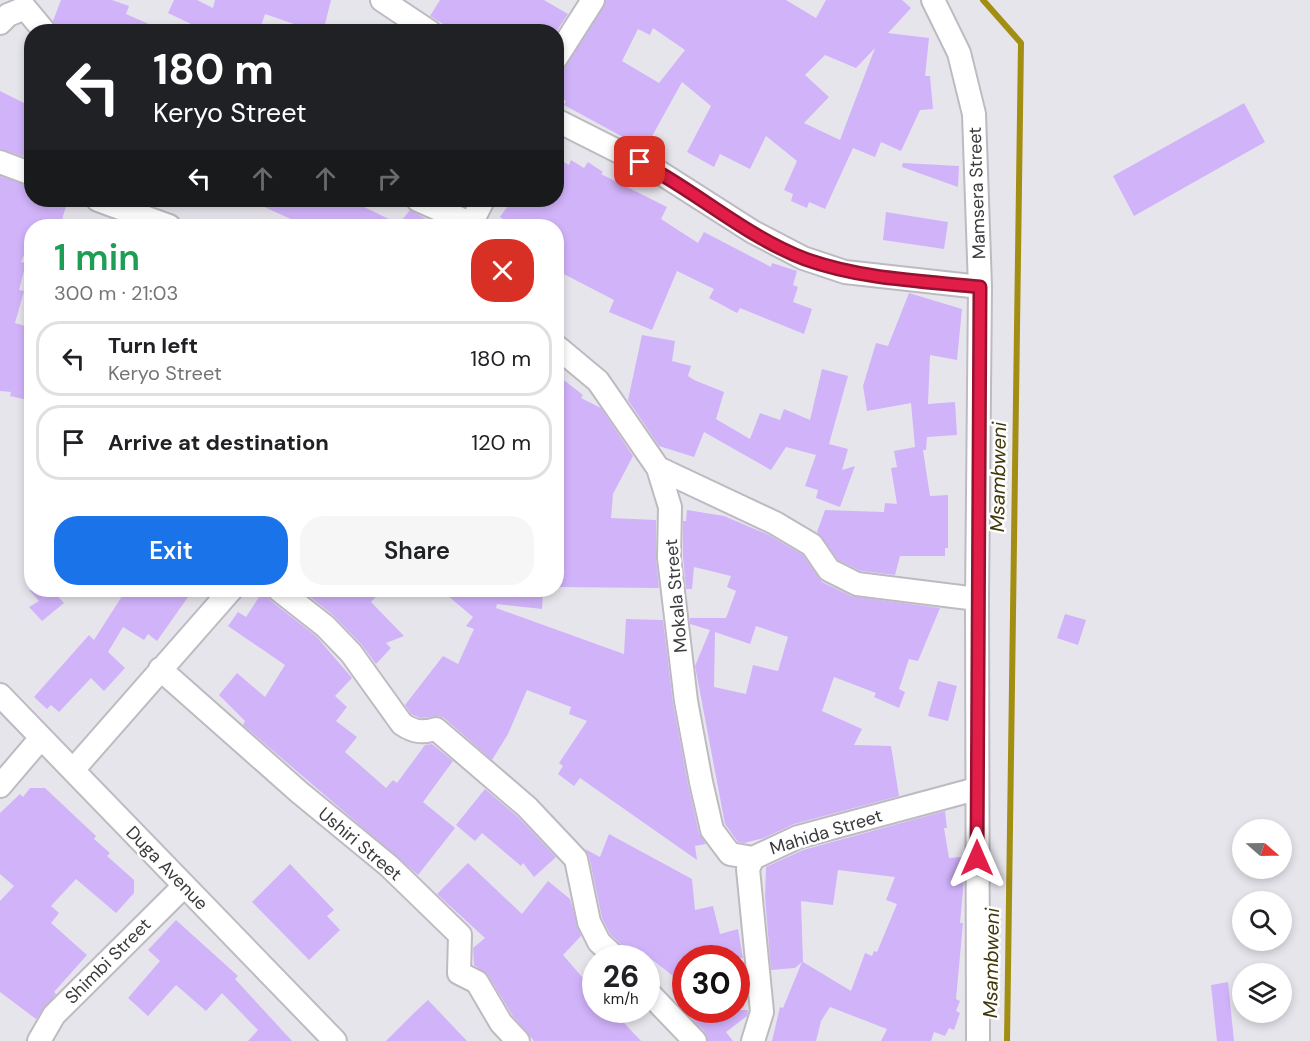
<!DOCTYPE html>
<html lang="en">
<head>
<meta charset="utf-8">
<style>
  body { margin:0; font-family:"DM Sans",sans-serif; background:#f6f6f6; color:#202124; height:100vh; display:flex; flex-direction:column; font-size:22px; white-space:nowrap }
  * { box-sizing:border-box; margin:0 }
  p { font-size:20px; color:#757577 }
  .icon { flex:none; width:33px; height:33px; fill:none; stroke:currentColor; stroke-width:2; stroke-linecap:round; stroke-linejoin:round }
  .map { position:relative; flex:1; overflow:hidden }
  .drawer { position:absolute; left:24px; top:219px; width:540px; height:378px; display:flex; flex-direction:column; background:#fff; border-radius:24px; box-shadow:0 3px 9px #0003 }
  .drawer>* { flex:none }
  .top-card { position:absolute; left:24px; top:24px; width:540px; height:183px; border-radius:24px; box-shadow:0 3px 9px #0003; background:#202124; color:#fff; overflow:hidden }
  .needle { width:39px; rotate:110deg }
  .fabs { position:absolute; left:1232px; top:819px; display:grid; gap:12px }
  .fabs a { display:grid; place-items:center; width:60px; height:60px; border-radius:50%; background:#fff; box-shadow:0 3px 9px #0003; font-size:30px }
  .speed { position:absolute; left:582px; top:945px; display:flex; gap:12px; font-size:30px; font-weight:700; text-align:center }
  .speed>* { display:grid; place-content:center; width:78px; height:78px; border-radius:50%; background:#fff; box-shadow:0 3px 9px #0003; line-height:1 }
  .speed small { font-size:15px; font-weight:400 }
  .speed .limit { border:9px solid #d22; background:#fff; color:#111 }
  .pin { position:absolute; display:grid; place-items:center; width:51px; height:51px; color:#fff; margin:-26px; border-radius:12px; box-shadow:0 3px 9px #0006 }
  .me { position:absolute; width:66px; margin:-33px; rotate:0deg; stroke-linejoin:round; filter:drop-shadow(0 0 4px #0008) }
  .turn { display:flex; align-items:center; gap:21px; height:126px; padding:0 30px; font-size:27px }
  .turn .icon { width:78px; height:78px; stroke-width:2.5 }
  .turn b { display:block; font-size:42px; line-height:51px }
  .lanes { display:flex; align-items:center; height:57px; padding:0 30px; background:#0003; justify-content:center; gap:30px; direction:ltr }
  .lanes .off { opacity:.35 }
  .round { display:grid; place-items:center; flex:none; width:63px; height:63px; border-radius:24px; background:#f6f6f6 }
  .summary { display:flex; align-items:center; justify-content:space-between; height:102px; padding:0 30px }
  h1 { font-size:36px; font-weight:600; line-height:45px; color:#1e9e55 }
  .button { display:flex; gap:12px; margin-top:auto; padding:12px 30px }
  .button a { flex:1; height:69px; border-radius:24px; background:#1a73e8; color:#fff; font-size:24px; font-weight:600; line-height:69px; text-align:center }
  .button a+a { background:#f6f6f6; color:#202124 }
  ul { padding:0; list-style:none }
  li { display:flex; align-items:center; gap:18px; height:75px; margin:0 12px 9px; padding:0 18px; border:3px solid #e0e0e0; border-radius:24px }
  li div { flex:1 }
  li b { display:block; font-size:22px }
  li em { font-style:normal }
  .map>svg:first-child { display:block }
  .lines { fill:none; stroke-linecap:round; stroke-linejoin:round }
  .stream { stroke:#a28e13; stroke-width:6 }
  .building { fill:#d1b3fa; fill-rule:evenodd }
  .street-casing { stroke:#bdbbc1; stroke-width:26 }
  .street { stroke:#fff; stroke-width:22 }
  .route-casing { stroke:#92132f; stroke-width:15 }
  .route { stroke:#e11d48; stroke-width:10 }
  .labels { text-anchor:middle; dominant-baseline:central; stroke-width:5; stroke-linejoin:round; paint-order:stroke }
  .street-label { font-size:18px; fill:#3b3a3d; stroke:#fff }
  .water-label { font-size:20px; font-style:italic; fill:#403809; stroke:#fff }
</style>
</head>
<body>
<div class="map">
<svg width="1310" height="1041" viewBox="0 0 1310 1041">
  <rect width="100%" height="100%" fill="#e7e5ec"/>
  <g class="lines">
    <path class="stream" d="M983 0 1021 43 1007 1041"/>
  </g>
  <path class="building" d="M61 0H112L129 6 126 14 167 32H72L56 25 53 21Z
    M174 0H197L213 8 215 0H331L323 32 297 27V25L265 14 259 32H208L168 13Z
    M440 0H544L568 14 556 32H456L430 16Z
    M606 0H786L816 18 826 0H902L911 8 888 33 929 38 925 76H930L933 109 920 110 901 151 881 142 875 157 853 148 825 209 809 202 807 208 791 201 793 194 784 190 797 161 766 136 750 169 720 154 714 167 687 152 711 106 682 82 645 149 564 105 566 101 556 95V71L567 65ZM653 28 685 50 659 83 622 61 638 29 650 35ZM875 48 840 140 804 123 829 97 805 75 825 55 856 68Z
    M0 91 32 107V159L0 149Z
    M1244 103 1265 142 1134 216 1113 176Z
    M556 157 569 165 571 160 584 168 588 162 603 172 601 174 667 207 661 219 698 243 704 232 771 267 772 263 797 271 793 285 798 287 793 302 812 309 804 334 740 308 737 313 709 298 714 289 677 271 652 330 609 312 614 300 556 270V226H514L500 217 512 200H556Z
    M903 163 959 166 958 187 902 167Z
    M0 176 32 187V200H68L60 226H32V236L21 262 26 263 19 290 24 291 15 323 32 328V401L10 396 11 392 0 391Z
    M249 200H362L360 205 399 224 410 210 438 226H306Z
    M886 212 948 222 944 249 883 240Z
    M909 293 962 309 957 360 930 355 928 404 955 402 957 435 927 437 926 450H923L930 496 948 495V548H945V556H900L895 575 861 571 838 560 817 532 825 510 884 512 885 503 897 504 891 468 897 467 894 451 915 447 911 403 867 411 863 386 876 343 888 346Z
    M642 335 675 341 672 361 691 366 688 376 694 380 724 392 716 419 750 439 760 413 780 420 784 409 810 420 822 369 848 376 829 444 848 449 842 470 855 466 840 507 816 498 818 490 805 486 816 455 786 447 771 470 704 432 694 457 659 446 628 400Z
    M556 374 583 395 581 398 601 408 633 456 613 494 611 518 656 520V558L659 588 556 587Z
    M687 510 724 516 769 535 803 555 822 582 851 596 940 608 918 661 909 659 899 689 905 692 899 708 874 697 876 693 834 677 822 711 862 729 854 745 891 746 899 796 794 824 764 838 744 843 738 842 725 824 695 666 710 630 690 624V618H726L736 591 727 587 731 576 694 567 692 589H686L683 557V521H686ZM756 626 788 637 778 671 753 665 746 694 714 687 715 632 750 644Z
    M29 590H52L64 603 42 621 29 607 39 601Z
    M126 590H193L157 641 148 634 144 640 123 627 108 652 125 668 104 691 91 678 59 712 51 705 47 709 34 697 89 635 94 640Z
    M305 590H382L371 602 404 636 386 643 391 648 376 664 361 644 333 615 304 592Z
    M441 590H543L542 609 497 604 496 608 624 654 626 619 663 620 673 703 688 784 699 833 706 844 695 846 697 860 580 778 574 786 558 774 563 766 559 763 587 721 569 714 571 707 527 690 508 734 492 760 444 718 439 716 420 718 411 714 405 705 443 656 458 664 474 629 466 626 473 617Z
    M263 591 271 601 316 636 352 678 335 696 347 707 336 721 357 737 345 752 386 788 393 780 397 783 425 745 432 744 453 761 423 802 455 828 418 875 243 725 245 721 219 695 237 673 265 697 285 665 228 626 238 612 246 617Z
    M1065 614 1086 620 1078 645 1057 638Z
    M938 681 957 686 948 721 928 716Z
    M30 788H45L96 836 94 839 110 853 107 856 134 880V893L116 913 76 879 51 906 59 913 51 923 87 955 54 992 56 994 36 1019 0 992V901L14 886 0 874V813L20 794 23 797Z
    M485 789 518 817 556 857 534 877 523 863 521 866 482 833 475 841 456 825Z
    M945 811 947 828H944L949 858 962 857 964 880 960 923H963L956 999 960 1001 956 1011 960 1013 954 1030 949 1028 945 1036 934 1032 931 1041H881L887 1029 830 1007 821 1021 816 1041H772L780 1007 783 1008 802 962 795 968 771 970 765 897 766 867 803 850ZM838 870 895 877 886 900 897 904 877 952 874 951 872 956 865 953 851 991 803 962 801 901 833 905Z
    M609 834 692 879 695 910 713 906 720 934 738 929 743 958H686V986L650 958H629L626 949 610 934 602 918 589 856 585 849 600 857Z
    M468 863 522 914 548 881 570 899 581 936 563 955 596 993V1010H612L641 1041H534L512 1015 488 975 474 965 473 948 485 938 437 894Z
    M290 864 334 910 327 916 340 930 309 960 252 902Z
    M176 920 238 976 235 979 292 1041H248L258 1030 222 993 206 1011 176 985 148 1016 128 998 160 961 148 950Z
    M1228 982 1234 1041H1217L1211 985Z
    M428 1000 467 1041H386L415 1012Z
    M702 1010H748V1011L747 1016 726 1032 733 1041H708L705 1032 693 1020Z"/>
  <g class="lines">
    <g class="street-casing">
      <path id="street" d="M382 0 430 32
        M933 0 959 53 974 114 980 287 977 599 978 1041
        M0 23 8 15 25 8 45 32
        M556 58 593 0
        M556 120 659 172 753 232 803 258 845 272 980 287
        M0 162 32 174
        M98 200 169 226
        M418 200 472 224
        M470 226 483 200
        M556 346 598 381 658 468 670 507 669 558 686 701 701 782 712 830 730 854 753 858
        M658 468 775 523 812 545 829 570 857 584 977 599
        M279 590 325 626 351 653 402 724C414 732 422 733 436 729L527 807 576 859 589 922 599 942 616 958
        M160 669 299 792 389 866 460 935 459 973 477 982 501 1023 518 1041
        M0 695 335 1041
        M73 770 231 590
        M0 786 41 738
        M646 990 695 1041
        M39 1041 54 1015 184 886
        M753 1041 762 1012 748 869 753 858 798 837 976 789"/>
    </g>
    <use href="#street" class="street"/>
  </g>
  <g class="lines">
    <g class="route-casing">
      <path id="route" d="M640 162C696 191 745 236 805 259 860 279 922 281 980 287L977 858"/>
    </g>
    <use href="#route" class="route"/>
  </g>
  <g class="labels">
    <g class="street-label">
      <text transform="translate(977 193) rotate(-92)">Mamsera Street</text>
      <text transform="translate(676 596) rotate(-95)">Mokala Street</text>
      <text transform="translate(826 832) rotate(-17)">Mahida Street</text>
      <text transform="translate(360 844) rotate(40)">Ushiri Street</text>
      <text transform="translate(167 868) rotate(46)">Duga Avenue</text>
      <text transform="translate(108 961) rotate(-45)">Shimbi Street</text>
    </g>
    <g class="water-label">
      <text transform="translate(998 477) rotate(-89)">Msambweni</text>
      <text transform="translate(991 963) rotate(-89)">Msambweni</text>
    </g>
  </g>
</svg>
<div class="fabs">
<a><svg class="needle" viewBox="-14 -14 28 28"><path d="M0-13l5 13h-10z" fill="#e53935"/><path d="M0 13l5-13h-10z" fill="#757577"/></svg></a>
<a><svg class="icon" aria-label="search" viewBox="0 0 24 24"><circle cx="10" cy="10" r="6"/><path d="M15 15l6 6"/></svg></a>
<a><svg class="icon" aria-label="layers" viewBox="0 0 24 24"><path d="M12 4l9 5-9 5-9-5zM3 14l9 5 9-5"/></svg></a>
</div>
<div class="speed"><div>26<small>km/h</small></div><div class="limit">30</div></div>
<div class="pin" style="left:640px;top:162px;background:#d93025"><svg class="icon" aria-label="arrive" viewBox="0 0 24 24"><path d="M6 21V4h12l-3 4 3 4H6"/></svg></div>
<svg class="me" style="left:977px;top:858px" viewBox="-20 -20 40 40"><path d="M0-17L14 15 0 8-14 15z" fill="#e11d48" stroke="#fff" stroke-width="4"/></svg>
<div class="top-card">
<div class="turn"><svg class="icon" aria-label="left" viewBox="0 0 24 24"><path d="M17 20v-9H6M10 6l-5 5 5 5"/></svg><div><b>180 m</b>Keryo Street</div></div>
<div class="lanes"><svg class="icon" aria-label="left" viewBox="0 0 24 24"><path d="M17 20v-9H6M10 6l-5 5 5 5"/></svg><svg class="icon off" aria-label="ahead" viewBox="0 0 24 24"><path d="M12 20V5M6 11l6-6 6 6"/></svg><svg class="icon off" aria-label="ahead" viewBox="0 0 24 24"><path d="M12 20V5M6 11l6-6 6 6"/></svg><svg class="icon off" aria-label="right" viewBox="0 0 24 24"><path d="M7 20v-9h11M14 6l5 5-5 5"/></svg></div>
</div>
<section class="drawer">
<div class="summary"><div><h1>1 min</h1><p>300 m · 21:03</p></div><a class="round" style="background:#d93025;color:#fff"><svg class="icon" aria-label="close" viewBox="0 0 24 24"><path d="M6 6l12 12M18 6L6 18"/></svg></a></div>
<ul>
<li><svg class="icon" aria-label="left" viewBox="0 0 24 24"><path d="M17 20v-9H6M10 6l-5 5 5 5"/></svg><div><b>Turn left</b><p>Keryo Street</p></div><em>180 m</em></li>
<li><svg class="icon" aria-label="arrive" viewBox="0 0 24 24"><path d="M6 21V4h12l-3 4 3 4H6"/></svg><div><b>Arrive at destination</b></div><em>120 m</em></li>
</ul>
<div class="button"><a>Exit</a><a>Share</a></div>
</section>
</div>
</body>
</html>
